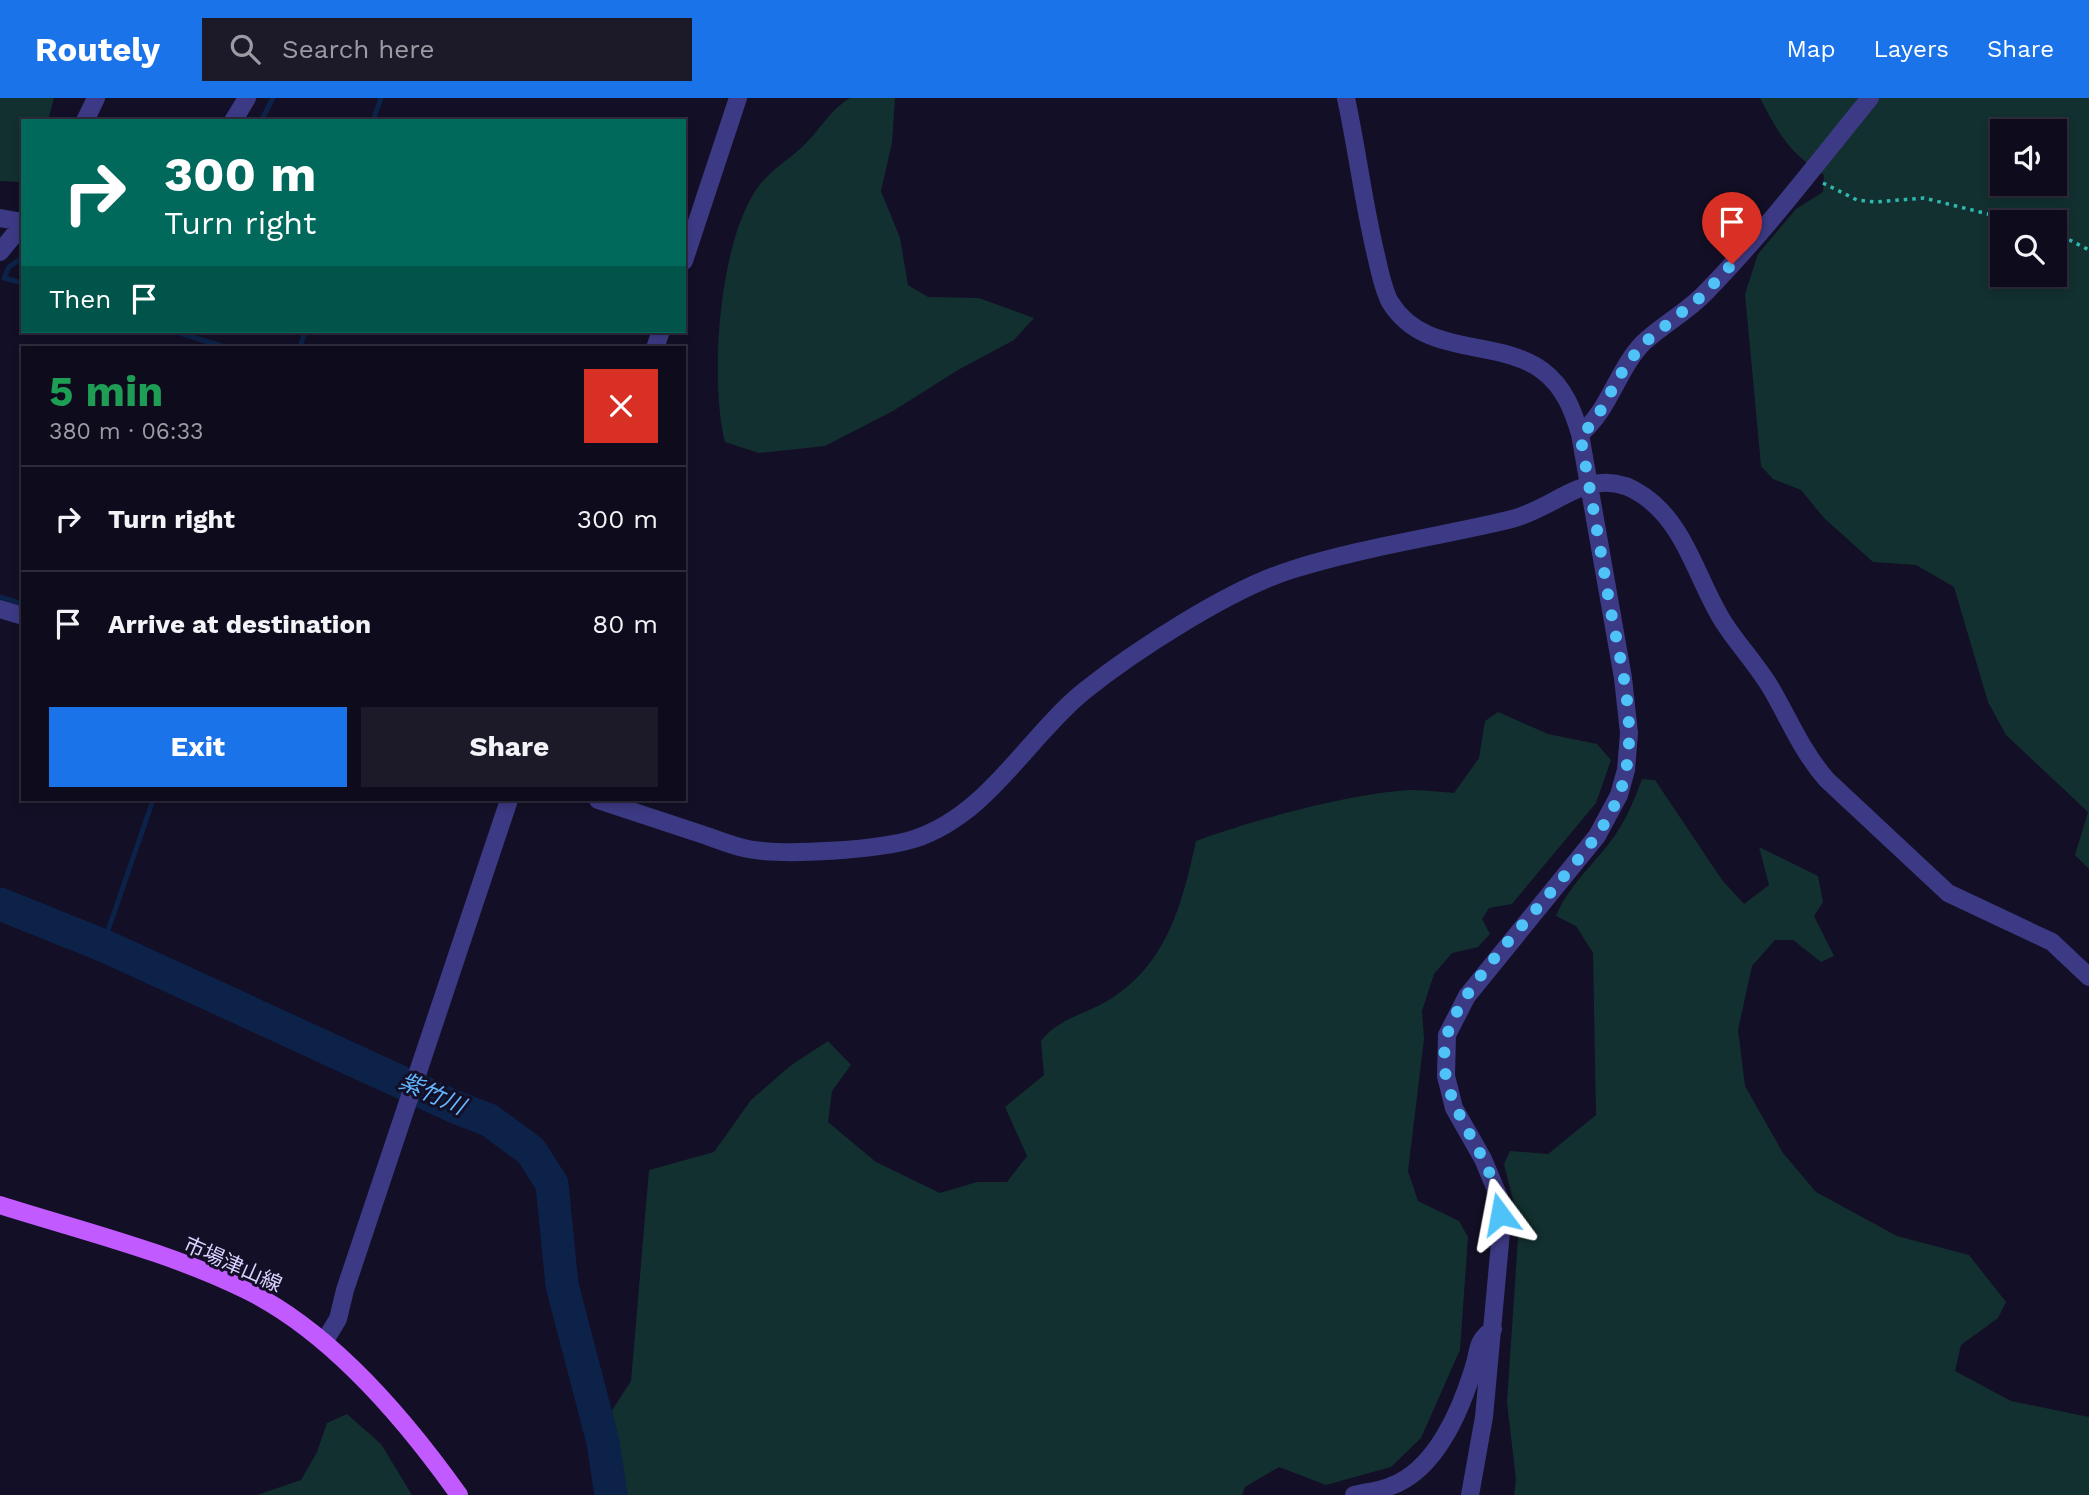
<!DOCTYPE html>
<html lang="en">
<head>
<meta charset="utf-8">
<style>
  body { margin:0; font-family:"Work Sans","Noto Sans JP",sans-serif; background:#1c1929; color:#f1f3f6; height:100vh; display:flex; flex-direction:column; font-size:26px; white-space:nowrap }
  * { box-sizing:border-box; margin:0 }
  p { font-size:23px; color:#9b9ba3 }
  .icon { flex:none; width:38px; height:38px; fill:none; stroke:currentColor; stroke-width:2; stroke-linecap:round; stroke-linejoin:round }
  .map { position:relative; flex:1; overflow:hidden }
  .drawer { position:absolute; left:21px; top:248px; width:665px; height:455px; display:flex; flex-direction:column; background:#0e0b1c; border-radius:0px; box-shadow:0 4px 10px #0003,0 0 0 2px #2e2b3b }
  .drawer>* { flex:none }
  .top-card { position:absolute; left:21px; top:21px; width:665px; height:214px; border-radius:0px; box-shadow:0 4px 10px #0003,0 0 0 2px #2e2b3b; background:#00695c; color:#fff; overflow:hidden }
  .buttons { position:absolute; left:1990px; top:21px; display:grid; gap:14px }
  .buttons a { display:grid; place-items:center; width:77px; height:77px; border-radius:0px; background:#0e0b1c; box-shadow:0 4px 10px #0003,0 0 0 2px #2e2b3b; font-size:35px }
  .pin { position:absolute; display:grid; place-items:center; width:60px; height:60px; color:#fff; margin:-72px -30px; border-radius:50% 50% 50% 0; rotate:-45deg; box-shadow:0 0 7px #0007 }
  .pin .icon { rotate:45deg }
  .me { position:absolute; width:77px; margin:-38px; rotate:347deg; stroke-linejoin:round; filter:drop-shadow(0 0 5px #0008) }
  .turn { display:flex; align-items:center; gap:24px; height:147px; padding:0 28px; font-size:32px }
  .turn .icon { width:91px; height:91px; stroke-width:2.5 }
  .turn b { display:block; font-size:49px; line-height:60px }
  .then { display:flex; align-items:center; height:66px; padding:0 28px; background:#0003; gap:14px; font-size:26px }
  .round { display:grid; place-items:center; flex:none; width:74px; height:74px; border-radius:0px; background:#1c1929 }
  .headline { display:flex; align-items:center; justify-content:space-between; height:119px; padding:0 28px }
  h1 { font-size:42px; font-weight:700; line-height:52px; color:#1e9e55 }
  .action { display:flex; gap:14px; margin-top:auto; padding:14px 28px }
  .action a { flex:1; height:80px; border-radius:0px; background:#1a73e8; color:#fff; font-size:28px; font-weight:700; line-height:80px; text-align:center }
  .action a+a { background:#1c1929; color:#f1f3f6 }
  ul { padding:0; list-style:none }
  li { display:flex; align-items:center; gap:21px; height:105px; padding:0 28px; border-top:2px solid #2e2b3b }
  li div { flex:1 }
  li b { display:block; font-size:26px }
  li em { font-style:normal }
  header { display:flex; align-items:center; gap:42px; box-sizing:border-box; height:98px; padding:0 35px; background:#1a73e8; color:#fff }
  header strong { font-size:33px }
  nav { display:flex; gap:38px; margin-inline-start:auto; font-size:24px }
  .search { width:490px; height:63px; background:#1c1929; display:flex; align-items:center; gap:18px; box-sizing:border-box; padding:0 24px; border-radius:0px; color:#9b9ba3; font-size:26px }
  .map>svg:first-child { display:block }
  .green { fill:#12302f; fill-rule:evenodd }
  .lines { fill:none; stroke-linecap:round; stroke-linejoin:round }
  .stream { stroke:#0c2248; stroke-width:5 }
  .river { stroke:#0c2248; stroke-width:33 }
  .path { stroke:#2fb8b0; stroke-width:3.5; stroke-dasharray:3.5 5; stroke-linecap:butt }
  .minor { stroke:#3d3a85; stroke-width:18 }
  .major { stroke:#c25bff; stroke-width:18 }
  .route { stroke:#4fc3f7; stroke-width:12; stroke-dasharray:0 21.6 }
  .labels { text-anchor:middle; dominant-baseline:central; stroke-width:6; stroke-linejoin:round; paint-order:stroke }
  .street-label { font-size:21px; fill:#d9d4ff; stroke:#130f26 }
  .water-label { font-size:23px; font-style:italic; fill:#62b6ff; stroke:#130f26 }
</style>
</head>
<body>
<header>
<strong>Routely</strong>
<div class="search"><svg class="icon" aria-label="search" viewBox="0 0 24 24"><circle cx="10" cy="10" r="6"/><path d="M15 15l6 6"/></svg>Search here</div>
<nav><a>Map</a><a>Layers</a><a>Share</a></nav>
</header>
<div class="map">
<svg width="2089" height="1397" viewBox="0 0 2089 1397">
  <rect width="100%" height="100%" fill="#130f26"/>
  <path class="green" d="M0 0H54L48 23H23L21 84 0 83Z
    M850 0H895L892 45 881 93 900 140 908 187 928 199 979 200 1034 220 1014 242 958 272 893 313 825 348 759 355 725 344C709 280 719 143 758 89 770 72 792 60 806 45 822 29 830 12 850 0Z
    M1760 0H2089V771L2075 757 2088 714 2006 637 1988 604 1954 489 1916 467 1873 464 1824 420 1801 392 1773 381 1761 368 1745 196 1758 156 1796 111 1823 94 1824 77C1789 55 1779 36 1760 0ZM2002 33H2054V86H2002ZM2002 124H2054V177H2002Z
    M1498 614 1548 636 1597 646 1611 662 1596 705 1512 806 1489 810 1482 821 1490 836 1478 849 1452 855 1434 876 1422 913 1424 941 1408 1073 1418 1103 1459 1123 1468 1139 1460 1252 1421 1340 1391 1369 1326 1387 1279 1369 1245 1389 1242 1397H627L609 1317 631 1283 649 1072 714 1054 751 1002 790 968 828 943 851 967 832 993 828 1024 876 1064 940 1095 977 1084H1007L1027 1058 1005 1009 1044 977 1041 943C1059 920 1084 917 1109 902 1168 865 1182 806 1196 743 1254 722 1350 695 1411 692 1425 692 1440 694 1454 695L1479 660 1485 623Z
    M1642 681 1655 682 1722 782 1744 806 1769 787 1759 749 1818 778 1823 804 1814 818 1834 858 1821 864 1793 842H1775L1752 868 1738 932 1745 988 1783 1055 1816 1094 1897 1138 1969 1157 2006 1204 1998 1220 1961 1247 1955 1273 2011 1303 2089 1319V1397H1514L1516 1382 1507 1304 1519 1126 1504 1066 1510 1053 1548 1056 1596 1017 1593 855 1576 828 1556 818C1568 789 1591 769 1610 744 1625 725 1634 703 1642 681Z
    M347 1316 381 1346 412 1397H257L301 1382 317 1354 327 1325Z"/>
  <g class="lines">
    <path class="stream" d="M261 23 273 0
      M373 23 381 0
      M23 159 9 169 4 180 23 185
      M173 233 228 250
      M300 250 305 233
      M0 499 23 506
      M104 844 153 702"/>
    <path class="river" d="M0 806 107 849 455 1009 489 1022 531 1053 552 1086 562 1187 603 1344 611 1397"/>
    <path class="path" d="M1823 85 1857 102 1875 104 1924 100 2020 124
      M2054 134 2089 152"/>
    <path class="minor" d="M1346 0C1357 51 1363 102 1375 153 1379 169 1382 189 1390 204 1425 261 1498 239 1543 273 1564 289 1573 312 1580 336L1623 580 1629 635 1626 672 1619 697 1597 738 1467 898 1447 937 1446 978 1454 1010 1483 1061 1499 1099 1501 1134 1484 1319 1470 1397
      M85 23 96 0
      M233 23 247 0
      M0 120 23 124
      M0 154 23 126
      M684 163 738 0
      M655 250 661 233
      M1580 336C1609 313 1617 272 1643 245 1662 227 1687 214 1705 195 1765 134 1816 66 1870 0
      M0 511 23 518
      M598 702C631 713 665 724 698 735 714 740 732 748 748 751 784 758 879 752 914 741 988 717 1026 641 1083 594 1134 553 1230 491 1291 472 1363 449 1438 439 1512 421 1559 409 1594 362 1644 398 1687 428 1697 483 1724 525 1739 548 1758 568 1772 592 1790 623 1803 655 1827 682L1948 795 2052 844 2089 879
      M324 1244 338 1221 345 1192 509 702
      M1354 1397C1366 1394 1379 1393 1391 1388 1435 1372 1460 1314 1473 1272 1480 1252 1475 1244 1493 1231"/>
    <path class="major" d="M0 1107C82 1133 169 1154 246 1192 332 1234 405 1321 459 1397"/>
  </g>
  <g class="lines">
    <path class="route" d="M1500 1116C1496 1052 1430 1006 1447 938 1458 893 1529 822 1559 784 1582 757 1606 730 1619 697 1642 637 1620 564 1609 503 1600 448 1590 392 1580 336L1593 326 1626 267 1644 245 1703 197 1732 166"/>
  </g>
  <g class="labels">
    <g class="street-label">
      <text transform="translate(233 1166) rotate(24)">市場津山線</text>
    </g>
    <g class="water-label">
      <text transform="translate(432 996) rotate(24)">紫竹川</text>
    </g>
  </g>
</svg>
<div class="buttons">
<a><svg class="icon" aria-label="sound" viewBox="0 0 24 24"><path d="M4 9h4l5-4v14l-5-4H4zM17 9q2 3 0 6"/></svg></a>
<a><svg class="icon" aria-label="search" viewBox="0 0 24 24"><circle cx="10" cy="10" r="6"/><path d="M15 15l6 6"/></svg></a>
</div>
<div class="pin" style="left:1732px;top:166px;background:#d93025"><svg class="icon" aria-label="arrive" viewBox="0 0 24 24"><path d="M6 21V4h12l-3 4 3 4H6"/></svg></div>
<svg class="me" style="left:1500px;top:1116px" viewBox="-20 -20 40 40"><path d="M0-17L14 15 0 8-14 15z" fill="#4fc3f7" stroke="#fff" stroke-width="4"/></svg>
<div class="top-card">
<div class="turn"><svg class="icon" aria-label="right" viewBox="0 0 24 24"><path d="M7 20v-9h11M14 6l5 5-5 5"/></svg><div><b>300 m</b>Turn right</div></div>
<div class="then">Then<svg class="icon" aria-label="arrive" viewBox="0 0 24 24"><path d="M6 21V4h12l-3 4 3 4H6"/></svg></div>
</div>
<section class="drawer">
<div class="headline"><div><h1>5 min</h1><p>380 m · 06:33</p></div><a class="round" style="background:#d93025;color:#fff"><svg class="icon" aria-label="close" viewBox="0 0 24 24"><path d="M6 6l12 12M18 6L6 18"/></svg></a></div>
<ul>
<li><svg class="icon" aria-label="right" viewBox="0 0 24 24"><path d="M7 20v-9h11M14 6l5 5-5 5"/></svg><div><b>Turn right</b></div><em>300 m</em></li>
<li><svg class="icon" aria-label="arrive" viewBox="0 0 24 24"><path d="M6 21V4h12l-3 4 3 4H6"/></svg><div><b>Arrive at destination</b></div><em>80 m</em></li>
</ul>
<div class="action"><a>Exit</a><a>Share</a></div>
</section>
</div>
</body>
</html>
